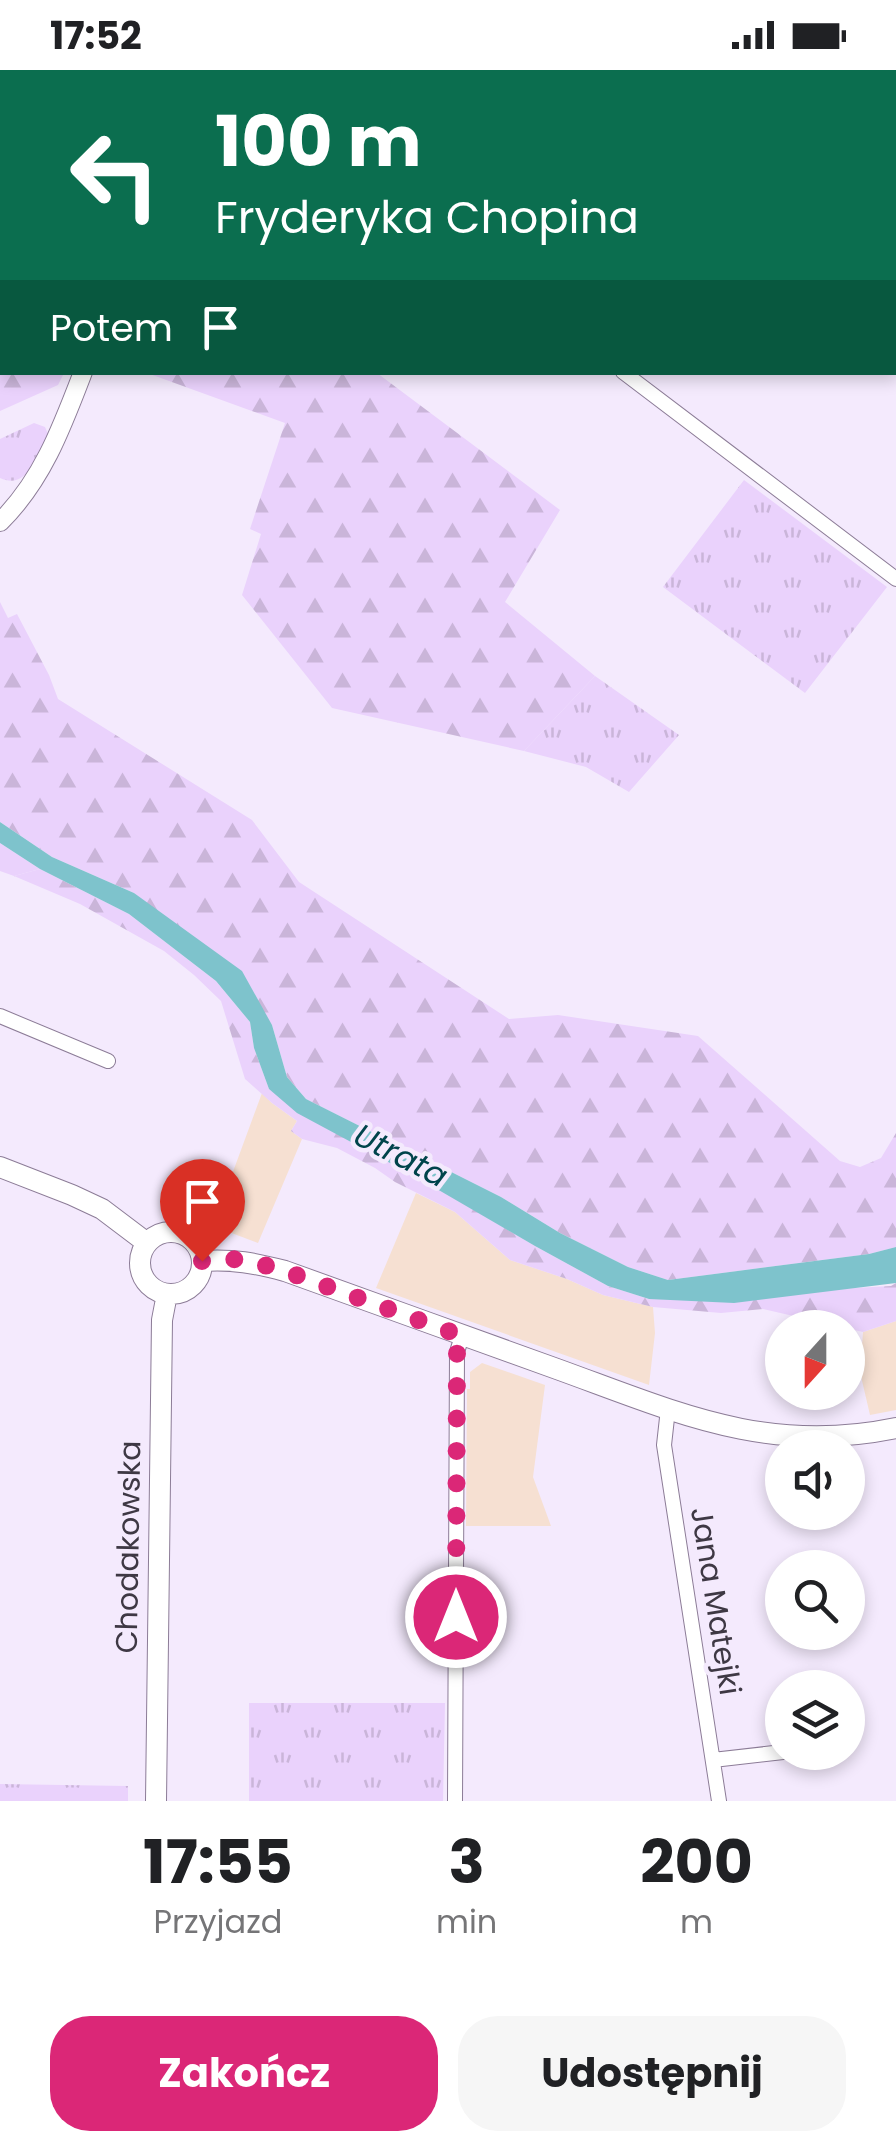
<!DOCTYPE html>
<html lang="pl">
<head>
<meta charset="utf-8">
<style>
  body { margin:0; font-family:Poppins,sans-serif; background:#f6f6f6; color:#202124; height:100vh; display:flex; flex-direction:column; font-size:38px; white-space:nowrap }
  * { box-sizing:border-box; margin:0 }
  p { font-size:32px; color:#757577 }
  .icon { flex:none; width:55px; height:55px; fill:none; stroke:currentColor; stroke-width:2; stroke-linecap:round; stroke-linejoin:round }
  .map { position:relative; height:1731px; overflow:hidden }
  .sheet { display:flex; flex-direction:column; background:#fff; flex:1 }
  .sheet>* { flex:none }
  .guide { position:absolute; left:0px; top:0px; width:898px; height:305px; box-shadow:0 5px 15px #0003; background:#0b6e4f; color:#fff; overflow:hidden }
  .needle { width:65px; rotate:201deg }
  .tools { position:absolute; left:765px; top:1240px; display:grid; gap:20px }
  .tools a { display:grid; place-items:center; width:100px; height:100px; border-radius:50%; background:#fff; box-shadow:0 5px 15px #0003; font-size:50px }
  .pin { position:absolute; display:grid; place-items:center; width:85px; height:85px; color:#fff; margin:-102px -42px; border-radius:50% 50% 50% 0; rotate:-45deg; box-shadow:0 0 10px #0007 }
  .pin .icon { rotate:45deg }
  .me { position:absolute; width:110px; margin:-55px; rotate:0deg; stroke-linejoin:round; filter:drop-shadow(0 0 8px #0008) }
  .turn { display:flex; align-items:center; gap:35px; height:210px; padding:0 50px; font-size:45px }
  .turn .icon { width:130px; height:130px; stroke-width:2.5 }
  .turn b { display:block; font-size:70px; line-height:85px }
  .then { display:flex; align-items:center; height:95px; padding:0 50px; background:#0003; gap:20px; font-size:38px }
  .eta { display:flex; justify-content:space-evenly; align-items:center; height:170px; text-align:center }
  .eta b { font-size:60px; font-weight:700; line-height:70px }
  .cta { display:flex; gap:20px; margin-top:auto; padding:20px 50px }
  .cta a { flex:1; height:115px; border-radius:40px; background:#db2777; color:#fff; font-size:40px; font-weight:700; line-height:115px; text-align:center }
  .cta a+a { background:#f6f6f6; color:#202124 }
  .status { display:flex; justify-content:space-between; align-items:center; height:70px; padding:0 50px; background:#fff; direction:ltr }
  .status svg { height:28px; fill:currentColor }
  .map>svg:first-child { display:block }
  .commercial { fill:#f6e0d2 }
  .grass { fill:url(#grass-tufts) }
  .forest { fill:url(#forest-firs) }
  .water { fill:#7ec3cc }
  .lines { fill:none; stroke-linecap:round; stroke-linejoin:round }
  .minor-casing { stroke:#8c7c97; stroke-width:16 }
  .tertiary-casing { stroke:#8c7c97; stroke-width:20 }
  .secondary-casing { stroke:#8c7c97; stroke-width:22 }
  .minor { stroke:#fff; stroke-width:14 }
  .tertiary { stroke:#fff; stroke-width:18 }
  .secondary { stroke:#fff; stroke-width:20 }
  .route { stroke:#db2777; stroke-width:18; stroke-dasharray:0 32.4 }
  .labels { text-anchor:middle; dominant-baseline:central; stroke-width:9; stroke-linejoin:round; paint-order:stroke }
  .street-label { font-size:30px; fill:#3e3844; stroke:#f4eafd }
  .water-label { font-size:32px; font-style:italic; fill:#00444b; stroke:#f4eafd }
</style>
</head>
<body>
<div class="status"><b>17:52</b><svg viewBox="0 0 49 12"><path d="M0 12V9h3v3zM5 12V6h3v6zM10 12V3h3v9zM15 12V0h3v12zM26 1h20v11H26zM47 4h2v5h-2z"/></svg></div>
<div class="map">
<svg width="896" height="1731" viewBox="0 0 896 1731">
  <defs>
    <pattern id="grass-tufts" width="24" height="20" patternUnits="userSpaceOnUse" patternTransform="scale(2.5)"><rect width="24" height="20" fill="#ead2fc"/><path d="M3 7l-1-3M5 7V3M7 7l1-3M15 17l-1-3M17 17v-4M19 17l1-3" fill="none" stroke="#cab5d9"/></pattern>
    <pattern id="forest-firs" width="22" height="20" patternUnits="userSpaceOnUse" patternTransform="scale(2.5)"><rect width="22" height="20" fill="#ead2fc"/><path d="M5 1l3.5 6h-7zM16 11l3.5 6h-7z" fill="#cab5d9"/></pattern>
  </defs>
  <rect width="100%" height="100%" fill="#f4eafd"/>
  <path class="commercial" d="M262 1023 272 1033 297 1051 291 1061 302 1069 258 1173 213 1156Z
    M416 1123 455 1142 510 1190 567 1209 603 1225 653 1237 655 1263 649 1315 376 1218Z
    M896 1251V1340L870 1345 860 1302 863 1262Z
    M482 1293 545 1315 533 1407 551 1456H466L467 1319H470V1302Z"/>
  <path class="grass" d="M34 353 45 357 49 366C38 385 27 421 0 408V369Z
    M744 410 887 517 805 623 663 517Z
    M595 606 679 665 629 722 586 697 524 681Z
    M0 773 40 799 14 806 0 801Z
    M249 1633H445L443 1731H249Z
    M0 1714 128 1716V1731H0Z"/>
  <path class="forest" d="M0 19H2V302L64 303 58 315 0 341Z
    M147 303H377L560 440 505 532 595 606 524 681 332 638 242 525 261 464 250 459 285 353Z
    M0 532 8 548 17 544 49 605 58 629 252 750 299 812 509 949 558 945 698 966 840 1091 860 1097 881 1088 896 1063V1177L869 1184 668 1210 628 1197 560 1163 501 1127 306 1029 287 1007 272 955 134 823 52 787 0 752Z
    M40 799 129 844 216 911 250 952 254 978 269 1019 535 1176 608 1216 649 1229 891 1216 896 1213V1251L863 1262 763 1239 721 1243 653 1237 603 1225 567 1209 510 1190 455 1142 395 1112 375 1098 337 1078 302 1069 291 1061 297 1051 272 1033 245 1009 221 931 194 905 164 881 80 834 14 806Z"/>
  <path class="water" d="M0 752 52 787 134 823 242 901 272 955 287 1007 306 1029 501 1127 560 1163 628 1197 668 1210 869 1184 896 1177V1213L734 1233 649 1229 608 1216 535 1176 418 1108 297 1043 269 1019 254 978 250 952 216 911 129 844 40 799 0 773Z"/>
  <g class="lines">
    <g class="minor-casing">
      <path id="minor" d="M121 0 122 2
        M710 0 713 2
        M895 140 896 141
        M623 302 896 509
        M0 946 108 991
        M668 1339 664 1375 719 1731
        M713 1690 783 1682
        M455 1731 457 1282 462 1266"/>
    </g>
    <g class="tertiary-casing">
      <path id="tertiary" d="M271 2 275 0
        M0 452C42 411 62 357 83 302"/>
    </g>
    <g class="secondary-casing">
      <path id="secondary" d="M0 1097 72 1125 102 1139 147 1173
        M140 1193a31 31 0 1 1 62 0a31 31 0 1 1-62 0Z
        M202 1191C234 1189 254 1193 285 1201 376 1233 466 1267 557 1299 676 1342 766 1385 896 1358
        M156 1731 162 1250 167 1224"/>
    </g>
    <use href="#minor" class="minor"/>
    <use href="#tertiary" class="tertiary"/>
    <use href="#secondary" class="secondary"/>
  </g>
  <g class="lines">
    <path class="route" d="M202 1191 232 1189 250 1191 285 1201 462 1266 457 1282 456 1547"/>
  </g>
  <g class="labels">
    <g class="street-label">
      <text transform="translate(128 1477) rotate(-89)">Chodakowska</text>
      <text transform="translate(716 1531) rotate(81)">Jana Matejki</text>
    </g>
    <g class="water-label">
      <text transform="translate(401 1085) rotate(27)">Utrata</text>
    </g>
  </g>
</svg>
<div class="tools">
<a><svg class="needle" viewBox="-14 -14 28 28"><path d="M0-13l5 13h-10z" fill="#e53935"/><path d="M0 13l5-13h-10z" fill="#757577"/></svg></a>
<a><svg class="icon" aria-label="sound" viewBox="0 0 24 24"><path d="M4 9h4l5-4v14l-5-4H4zM17 9q2 3 0 6"/></svg></a>
<a><svg class="icon" aria-label="search" viewBox="0 0 24 24"><circle cx="10" cy="10" r="6"/><path d="M15 15l6 6"/></svg></a>
<a><svg class="icon" aria-label="layers" viewBox="0 0 24 24"><path d="M12 4l9 5-9 5-9-5zM3 14l9 5 9-5"/></svg></a>
</div>
<div class="pin" style="left:202px;top:1191px;background:#d93025"><svg class="icon" aria-label="arrive" viewBox="0 0 24 24"><path d="M6 21V4h12l-3 4 3 4H6"/></svg></div>
<svg class="me" style="left:456px;top:1547px" viewBox="-20 -20 40 40"><circle r="17" fill="#db2777" stroke="#fff" stroke-width="3"/><path d="M0-11L8 9 0 5-8 9z" fill="#fff"/></svg>
<div class="guide">
<div class="turn"><svg class="icon" aria-label="left" viewBox="0 0 24 24"><path d="M17 20v-9H6M10 6l-5 5 5 5"/></svg><div><b>100 m</b>Fryderyka Chopina</div></div>
<div class="then">Potem<svg class="icon" aria-label="arrive" viewBox="0 0 24 24"><path d="M6 21V4h12l-3 4 3 4H6"/></svg></div>
</div>
</div>
<section class="sheet">
<div class="eta">
<div><b>17:55</b><p>Przyjazd</p></div>
<div><b>3</b><p>min</p></div>
<div><b>200</b><p>m</p></div>
</div>
<div class="cta"><a>Zakończ</a><a>Udostępnij</a></div>
</section>
</body>
</html>
